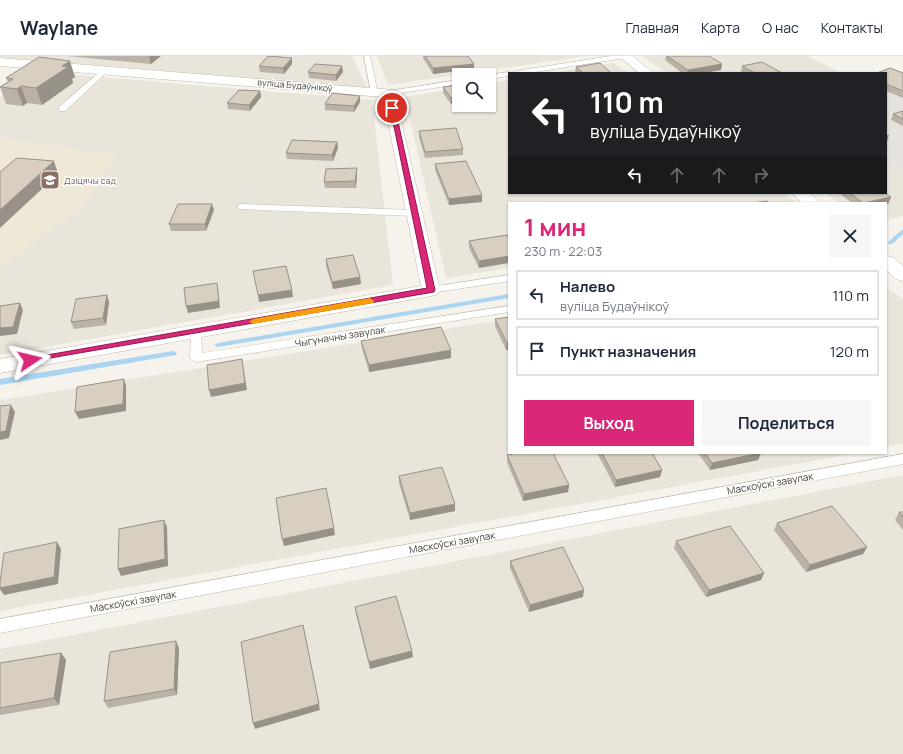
<!DOCTYPE html>
<html lang="ru">
<head>
<meta charset="utf-8">
<style>
  body { margin:0; font-family:Manrope,sans-serif; background:#f6f6f7; color:#1f2937; height:100vh; display:flex; flex-direction:column; font-size:15px; white-space:nowrap }
  * { box-sizing:border-box; margin:0 }
  p { font-size:13px; color:#747a83 }
  .icon { flex:none; width:22px; height:22px; fill:none; stroke:currentColor; stroke-width:2; stroke-linecap:round; stroke-linejoin:round }
  .map { position:relative; flex:1; overflow:hidden }
  .details { position:absolute; left:508px; top:146px; width:379px; height:252px; display:flex; flex-direction:column; background:#fff; border-radius:0px; box-shadow:0 1px 3px #0004 }
  .details>* { flex:none }
  .hud { position:absolute; left:508px; top:16px; width:379px; height:122px; border-radius:0px; box-shadow:0 1px 3px #0004; background:#202124; color:#fff; overflow:hidden }
  .tools { position:absolute; left:452px; top:12px; display:grid; gap:8px }
  .tools a { display:grid; place-items:center; width:44px; height:44px; border-radius:0px; background:#fff; box-shadow:0 1px 3px #0004; font-size:20px }
  .pin { position:absolute; display:grid; place-items:center; width:34px; height:34px; color:#fff; margin:-17px; border:2px solid #fff; border-radius:50%; box-shadow:0 1px 4px #0007 }
  .me { position:absolute; width:44px; margin:-22px; rotate:80deg; stroke-linejoin:round; filter:drop-shadow(0 0 3px #0008) }
  .turn { display:flex; align-items:center; gap:14px; height:84px; padding:0 16px; font-size:18px }
  .turn .icon { width:52px; height:52px; stroke-width:2.5 }
  .turn b { display:block; font-size:28px; line-height:34px }
  .lanes { display:flex; align-items:center; height:38px; padding:0 16px; background:#0003; justify-content:center; gap:20px; direction:ltr }
  .lanes .off { opacity:.35 }
  .round { display:grid; place-items:center; flex:none; width:42px; height:42px; border-radius:0px; background:#f6f6f7 }
  .head { display:flex; align-items:center; justify-content:space-between; height:68px; padding:0 16px }
  h1 { font-size:24px; font-weight:700; line-height:30px; color:#db2777 }
  .action { display:flex; gap:8px; margin-top:auto; padding:8px 16px }
  .action a { flex:1; height:46px; border-radius:0px; background:#db2777; color:#fff; font-size:16px; font-weight:700; line-height:46px; text-align:center }
  .action a+a { background:#f6f6f7; color:#1f2937 }
  ul { padding:0; list-style:none }
  li { display:flex; align-items:center; gap:12px; height:50px; margin:0 8px 6px; padding:0 8px; border:2px solid #e0e1e3; border-radius:0px }
  li div { flex:1 }
  li b { display:block; font-size:15px }
  li em { font-style:normal }
  header { display:flex; align-items:center; gap:24px; box-sizing:border-box; height:56px; padding:0 20px; background:#fff; border-bottom:1px solid #e0e1e3 }
  header strong { font-size:19px }
  nav { display:flex; gap:22px; margin-inline-start:auto; font-size:14px }
  .map>svg:first-child { display:block }
  .residential { fill:#eae5da }
  .industrial { fill:#e6e2dd }
  .education { fill:#efe8d6 }
  .lines { fill:none; stroke-linecap:round; stroke-linejoin:round }
  .stream { fill:#a9d4f2; fill-rule:evenodd }
  .service-casing { stroke:#c2bbae; stroke-width:1 }
  .minor-casing { stroke:#c2bbae; stroke-width:1 }
  .tertiary-casing { stroke:#c2bbae; stroke-width:1 }
  .service { fill:#fff; fill-rule:evenodd }
  .minor { fill:#fff; fill-rule:evenodd }
  .tertiary { fill:#fff; fill-rule:evenodd }
  .wall { fill:#bab2a6 }
  .shaded-wall { fill:#979187 }
  .building { fill:#d8cfc1; stroke:#979187 }
  .route { fill:#db2777; stroke:#8e194d }
  .slow { fill:#f59e0b }
  .labels { text-anchor:middle; dominant-baseline:central; stroke-width:3; stroke-linejoin:round; paint-order:stroke }
  .far-street-label { font-size:9px; fill:#4b4439; stroke:#fff }
  .far-education-label { font-size:9px; fill:#785e54; stroke:#fff; text-anchor:start }
  .street-label { font-size:10px; fill:#4b4439; stroke:#fff }
</style>
</head>
<body>
<header>
<strong>Waylane</strong>
<nav><a>Главная</a><a>Карта</a><a>О нас</a><a>Контакты</a></nav>
</header>
<div class="map">
<svg width="903" height="698" viewBox="0 0 903 698">
  <rect width="100%" height="100%" fill="#f6f3ec"/>
  <path class="residential" d="M0 0H352L367 32 0 1Z
    M377 0H587L388 29Z
    M642 0H807L841 17H666Z
    M614 7 628 17H551Z
    M30 15 372 44 393 229 0 299V210L84 150 116 99 0 82V41Z
    M509 24V137H784L797 147H509V212L446 222 405 41 459 32V49H489V27Z
    M886 106 903 115V160L886 164V147H839L825 137H886Z
    M886 230 903 244V388L886 391Z
    M509 263V397H856L0 555V344Z
    M903 419V698H0V593Z"/>
  <path class="industrial" d="M894 14 903 18V115L886 106V17H880Z"/>
  <path class="education" d="M0 82 116 98 84 150 0 210Z"/>
  <g class="lines">
    <path class="stream" d="M903 173V178L892 188H888V186Z
      M509 238V242L218 291 214 289 218 287Z
      M173 295 177 297 176 299 0 329V323Z"/>
    <g class="service-casing">
      <path id="service" d="M364 0H370L378 38 371 36Z
        M611 0H627L624 2 529 17H512L516 15Z
        M103 13 109 14 65 55H59V51Z
        M509 16 512 17H509V20L489 23 488 19Z
        M459 24V28L389 39 385 37 389 35Z
        M241 148 414 154 419 157 414 160 238 153V149Z
        M509 219V225L431 237 426 234 431 231Z
        M509 250V256L196 306 190 302 191 276 196 273 201 276 202 297Z
        M903 398V408L0 577V563Z"/>
    </g>
    <g class="minor-casing">
      <path id="minor" d="M0 2 394 34 440 234 438 238 431 240 0 317V303L421 230 383 41 0 10Z"/>
    </g>
    <g class="tertiary-casing">
      <path id="tertiary" d="M619 0H633L653 17H639Z
        M792 137H810L820 147H802Z
        M886 200 892 201 903 210V225L896 223 886 214Z"/>
    </g>
    <use href="#service" class="service"/>
    <use href="#minor" class="minor"/>
    <use href="#tertiary" class="tertiary"/>
  </g>
  <path class="wall" d="M67 0H161L151 8Z
    M423 0H468L474 8V13L433 18 423 2Z
    M666 0H709L722 8 721 14 703 17H682L665 4Z
    M292 2V8L284 18 260 16 259 10Z
    M342 10 343 16 336 25 309 22 308 16Z
    M742 10 782 17H743L741 16Z
    M576 11 611 17H576L575 16Z
    M886 17H903V42L886 35Z
    M75 21 72 23 73 27 42 49 27 47 23 50 6 48 0 31 8 26 6 22Z
    M459 29V47L451 48 443 37V31Z
    M260 35 261 41 250 55 228 53 227 47Z
    M360 46 354 56 325 54V48Z
    M903 55V70L891 64 893 58Z
    M419 75 463 93V99L425 102 419 81Z
    M337 86 338 92 333 105 287 103 286 97Z
    M435 108 482 139V146L449 149 435 114Z
    M357 112V119L356 132H325L324 126Z
    M839 137H885L891 141 888 148 886 147H852Z
    M212 148 214 154 206 175H171L169 168Z
    M507 179 479 212 469 192V185Z
    M326 203 360 221 361 228 333 233 326 210Z
    M107 239 109 246 106 269 74 273 71 266Z
    M509 261V294H506L495 270V263Z
    M361 285 451 294V302L369 316 362 292Z
    M597 397H652L662 414 660 421 615 431Z
    M698 397H761L758 404 710 414Z
    M507 399 569 429 568 436 523 445 507 406Z
    M399 420 455 448V455L410 464 399 427Z
    M899 456H903V474L895 464Z
    M777 467 867 491 863 498 806 516 774 474Z
    M676 485 764 517 761 524 706 541 674 492Z
    M510 505 583 541 529 556 510 512Z
    M355 551 412 595 413 601 370 613 356 558Z
    M179 592 177 639 108 652 104 645Z
    M61 597 66 604 59 649 0 659V607Z"/>
  <path class="shaded-wall" d="M149 0H161L151 8Z
    M292 2V8L284 18 283 12Z
    M70 5 75 21 72 23 73 27 42 49 36 32 62 10Z
    M474 8V13L433 18V12Z
    M722 8 721 14 703 17H687L688 14Z
    M342 10 343 16 336 25V19Z
    M21 30 27 47 23 50 17 33Z
    M260 35 261 41 250 55 249 49Z
    M360 40V46L354 56V50Z
    M459 41V47L451 48V42Z
    M886 79H889L887 85H886Z
    M337 86 338 92 333 105 332 99Z
    M54 105 58 118 0 172V154Z
    M357 112V119L356 132 355 125Z
    M482 139V146L449 149V143Z
    M891 141 888 148H886V147H863Z
    M212 148 214 154 206 175 205 168Z
    M509 200V207L479 212V205Z
    M360 221 361 228 333 233 332 226Z
    M217 227 218 234 220 252 188 257 186 250Z
    M292 234 293 241 259 246 258 239Z
    M107 239 109 246 106 269 103 262Z
    M20 247 23 254 17 278 0 280V272Z
    M507 287H509V294H506Z
    M451 294V302L369 316V309Z
    M242 303 243 310 247 334 211 341 209 334Z
    M124 323 126 330V355L79 363 75 356Z
    M11 349 15 356 9 382 0 384V376Z
    M761 397 758 404 710 414 712 407Z
    M662 414 660 421 615 431 616 424Z
    M569 429 568 436 523 445 524 438Z
    M455 448V455L410 464V457Z
    M164 464 167 471 168 510 121 520 118 513Z
    M334 472 335 479 284 490 282 483Z
    M57 486 61 493 58 528 4 539 0 533V532Z
    M867 491 863 498 806 516 810 509Z
    M764 517 761 524 706 541 709 534Z
    M584 534 583 541 529 556 530 549Z
    M303 569 320 654 255 673 253 667Z
    M176 585 179 592 177 639 174 633Z
    M412 595 413 601 370 613 369 606Z
    M61 597 66 604 59 649 54 642Z"/>
  <path class="building" d="M268 0 292 2 283 12 259 10Z
    M425 0H468L474 8 433 12Z
    M667 0H709L722 8 688 14Z
    M39 1 70 5 62 10 68 11 36 32 21 30 17 33 0 31 13 23 6 22Z
    M762 6 782 17H755L742 10Z
    M600 7 611 17H583L576 11Z
    M315 8 342 10 336 19 308 16Z
    M890 12 903 17V35L886 28V17H877Z
    M459 29V41L451 42 443 31Z
    M239 34 260 35 249 49 227 47Z
    M332 37 360 40 354 50 325 48Z
    M903 55V63L893 58Z
    M456 72 463 93 425 96 419 75Z
    M292 84 337 86 332 99 286 97Z
    M17 102 54 105 0 154V116Z
    M466 105 482 139 449 143 435 108Z
    M357 112 355 125 324 126 326 113Z
    M850 137H885L891 141 863 147Z
    M767 145 769 147H751Z
    M178 148H212L205 168H169Z
    M507 179 509 183V200L479 205 469 185Z
    M353 199 360 221 332 226 326 203Z
    M286 210 292 234 258 239 253 215Z
    M217 227 219 245 186 250 184 232Z
    M107 239 103 262 71 266 76 243Z
    M20 247 13 271 0 272V250Z
    M509 261V287H507L495 263Z
    M441 271 451 294 369 309 361 285Z
    M242 303 245 327 209 334 207 309Z
    M124 323 123 348 75 356 77 331Z
    M11 349 6 375 0 376V350Z
    M517 397H553L569 429 524 438 507 399Z
    M602 397H652L662 414 616 424Z
    M705 397H760L712 407Z
    M442 411 455 448 410 457 399 420Z
    M326 432 334 472 282 483 276 442Z
    M832 450 867 491 810 509 777 467Z
    M899 456H903V461Z
    M164 464 165 503 118 513 119 473Z
    M730 470 764 517 709 534 676 485Z
    M57 486 54 521 0 532V526L4 497Z
    M563 491 584 534 530 549 510 505Z
    M396 540 412 595 369 606 355 551Z
    M303 569 319 648 253 667 241 586Z
    M176 585 174 633 104 645 110 596Z
    M61 597 54 642 0 652V607Z"/>
  <path class="route" d="M390 51 395 52 435 234 434 236 27 306V303L30 302 427 232Z"/>
  <path class="slow" d="M370 242 374 245 373 247 253 268 249 266 253 263Z"/>
  <defs>
    <g id="school-square" transform="scale(1)"><rect x="-9" y="-9" width="18" height="18" rx="4" fill="#8d6e63" stroke="#fff"/><path d="M0-5L7-2L0 1L-7-2ZM-4 1L0 2.5L4 1V4Q0 6-4 4Z" fill="#fff"/></g>
  </defs>
  <g fill-rule="evenodd">
    <use href="#school-square" x="50" y="124"/>
  </g>
  <g class="labels">
    <g class="far-street-label">
      <text transform="translate(295 29) rotate(5)">вуліца Будаўнікоў</text>
    </g>
    <g class="far-education-label">
      <text x="64" y="124">Дзіцячы сад</text>
    </g>
    <g class="street-label">
      <text transform="translate(340 280) rotate(-9)">Чыгуначны завулак</text>
      <text transform="translate(770 427) rotate(-10)">Маскоўскі завулак</text>
      <text transform="translate(452 486) rotate(-10)">Маскоўскі завулак</text>
      <text transform="translate(133 545) rotate(-10)">Маскоўскі завулак</text>
    </g>
  </g>
</svg>
<div class="tools">
<a><svg class="icon" aria-label="search" viewBox="0 0 24 24"><circle cx="10" cy="10" r="6"/><path d="M15 15l6 6"/></svg></a>
</div>
<div class="pin" style="left:392px;top:52px;background:#d93025"><svg class="icon" aria-label="arrive" viewBox="0 0 24 24"><path d="M6 21V4h12l-3 4 3 4H6"/></svg></div>
<svg class="me" style="left:30px;top:304px" viewBox="-20 -20 40 40"><path d="M0-17L14 15 0 8-14 15z" fill="#db2777" stroke="#fff" stroke-width="4"/></svg>
<div class="hud">
<div class="turn"><svg class="icon" aria-label="left" viewBox="0 0 24 24"><path d="M17 20v-9H6M10 6l-5 5 5 5"/></svg><div><b>110 m</b>вуліца Будаўнікоў</div></div>
<div class="lanes"><svg class="icon" aria-label="left" viewBox="0 0 24 24"><path d="M17 20v-9H6M10 6l-5 5 5 5"/></svg><svg class="icon off" aria-label="ahead" viewBox="0 0 24 24"><path d="M12 20V5M6 11l6-6 6 6"/></svg><svg class="icon off" aria-label="ahead" viewBox="0 0 24 24"><path d="M12 20V5M6 11l6-6 6 6"/></svg><svg class="icon off" aria-label="right" viewBox="0 0 24 24"><path d="M7 20v-9h11M14 6l5 5-5 5"/></svg></div>
</div>
<section class="details">
<div class="head"><div><h1>1 мин</h1><p>230 m · 22:03</p></div><a class="round"><svg class="icon" aria-label="close" viewBox="0 0 24 24"><path d="M6 6l12 12M18 6L6 18"/></svg></a></div>
<ul>
<li><svg class="icon" aria-label="left" viewBox="0 0 24 24"><path d="M17 20v-9H6M10 6l-5 5 5 5"/></svg><div><b>Налево</b><p>вуліца Будаўнікоў</p></div><em>110 m</em></li>
<li><svg class="icon" aria-label="arrive" viewBox="0 0 24 24"><path d="M6 21V4h12l-3 4 3 4H6"/></svg><div><b>Пункт назначения</b></div><em>120 m</em></li>
</ul>
<div class="action"><a>Выход</a><a>Поделиться</a></div>
</section>
</div>
</body>
</html>
